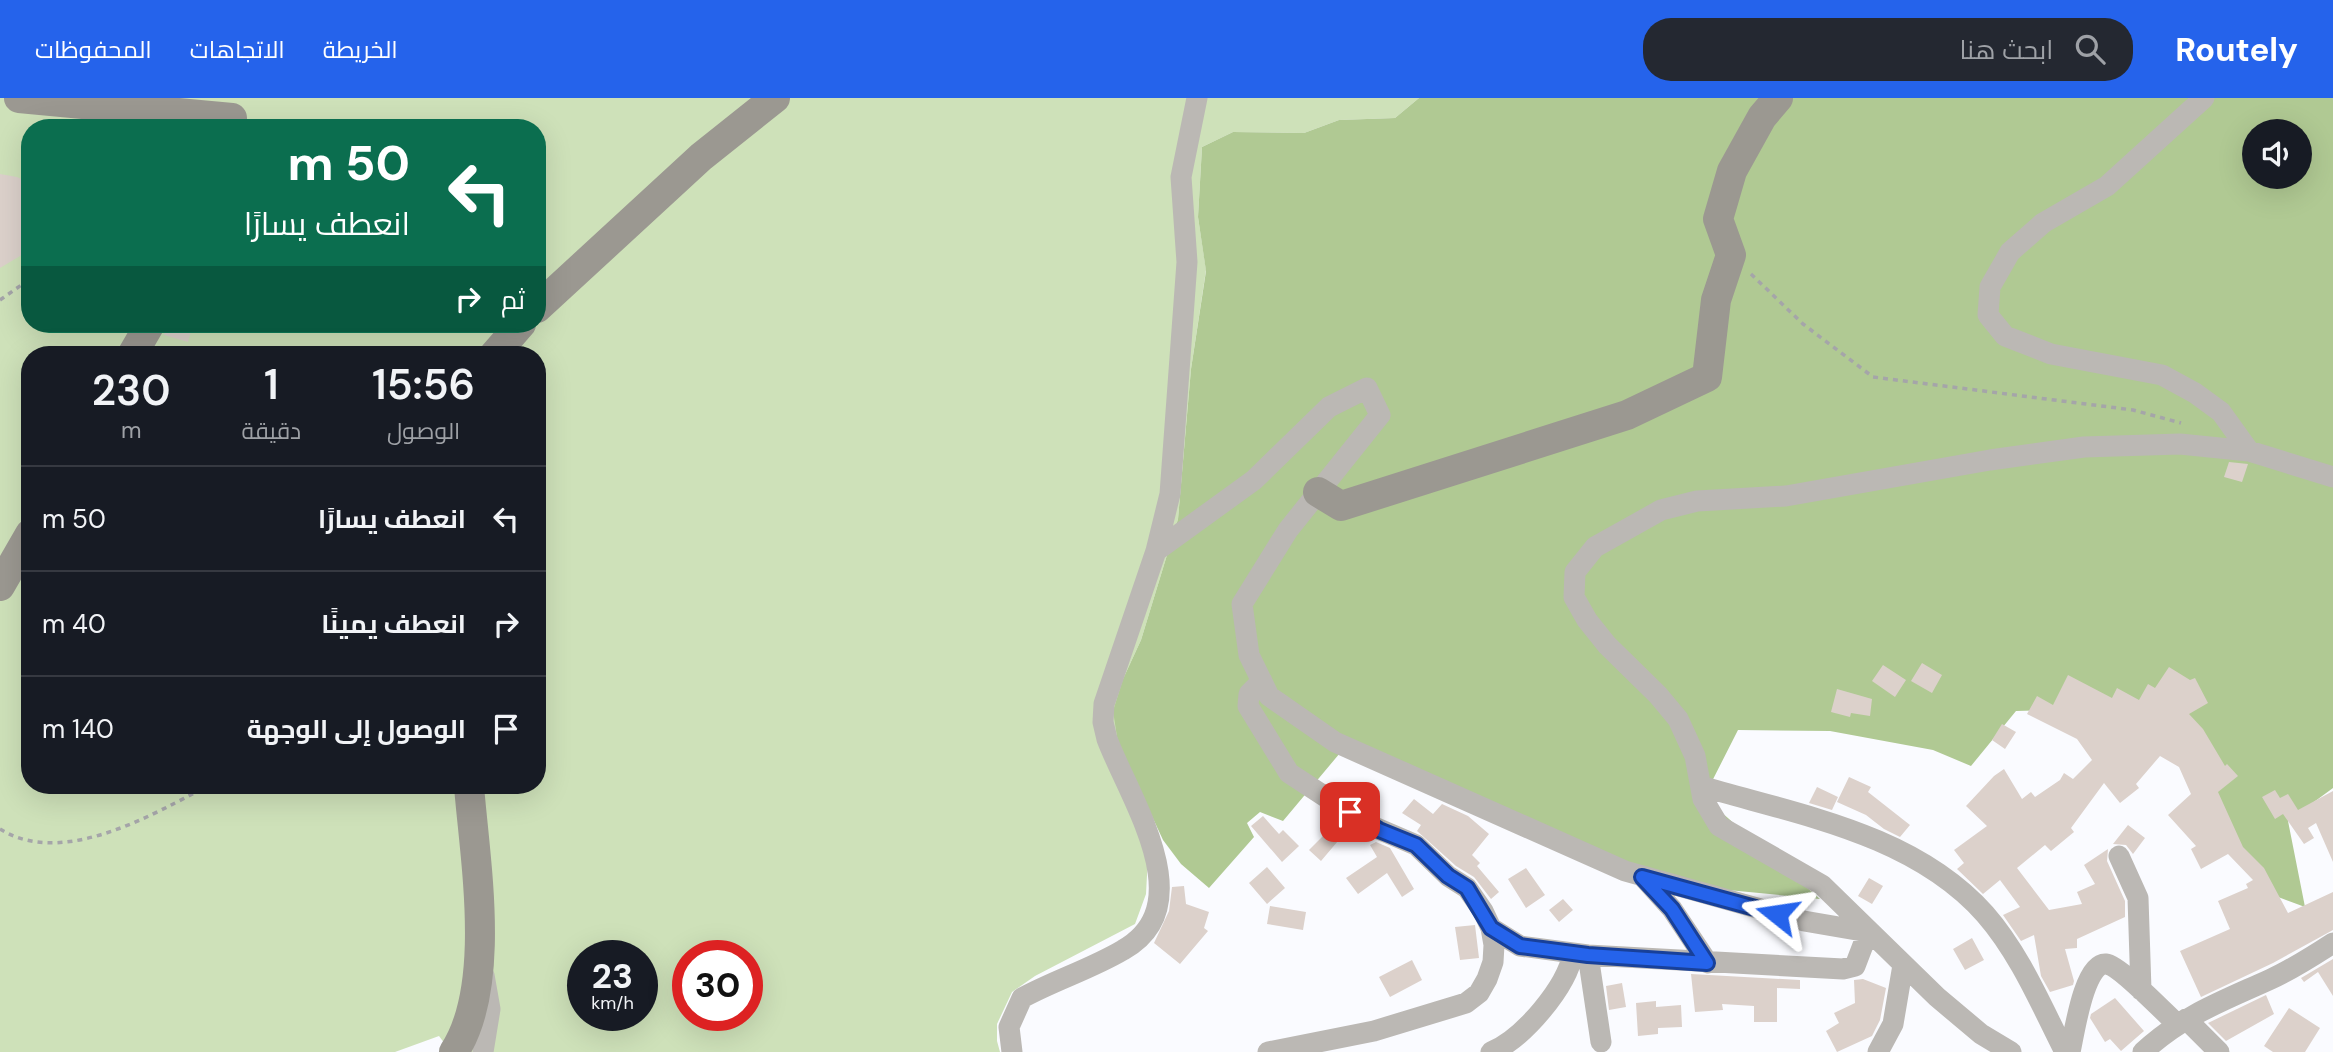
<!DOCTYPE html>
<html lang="ar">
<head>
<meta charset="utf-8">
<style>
  body { margin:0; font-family:"DM Sans",Cairo,sans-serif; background:#242831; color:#f1f3f6; direction:rtl; height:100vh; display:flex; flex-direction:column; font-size:26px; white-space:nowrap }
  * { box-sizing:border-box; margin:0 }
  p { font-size:23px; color:#9ea1a6 }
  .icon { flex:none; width:38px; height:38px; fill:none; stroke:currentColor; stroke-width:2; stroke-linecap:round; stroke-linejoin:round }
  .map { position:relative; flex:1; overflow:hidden; direction:ltr }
  .drawer { position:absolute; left:21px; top:248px; width:525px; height:448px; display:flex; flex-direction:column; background:#171b24; border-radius:28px; box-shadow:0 7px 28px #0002; direction:rtl }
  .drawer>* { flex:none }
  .banner { position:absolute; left:21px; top:21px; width:525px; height:214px; border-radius:28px; box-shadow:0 7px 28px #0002; direction:rtl; background:#0b6e4f; color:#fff; overflow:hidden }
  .controls { position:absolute; left:2242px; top:21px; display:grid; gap:14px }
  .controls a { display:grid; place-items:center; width:70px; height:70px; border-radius:50%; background:#171b24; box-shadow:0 7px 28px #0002; font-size:35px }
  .speed { position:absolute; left:567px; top:842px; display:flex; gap:14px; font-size:35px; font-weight:700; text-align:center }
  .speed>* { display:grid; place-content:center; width:91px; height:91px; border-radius:50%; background:#171b24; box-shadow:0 7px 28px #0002; line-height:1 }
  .speed small { font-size:18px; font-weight:400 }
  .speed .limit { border:10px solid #d22; background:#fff; color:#111 }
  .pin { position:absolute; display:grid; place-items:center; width:60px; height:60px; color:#fff; margin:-30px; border-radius:14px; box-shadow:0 4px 10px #0006 }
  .me { position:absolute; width:77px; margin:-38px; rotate:285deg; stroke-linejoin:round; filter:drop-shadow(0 0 5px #0008) }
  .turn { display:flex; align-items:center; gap:24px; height:147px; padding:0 21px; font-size:32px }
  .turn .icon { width:91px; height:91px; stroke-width:2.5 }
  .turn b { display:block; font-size:49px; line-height:60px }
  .then { display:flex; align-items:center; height:66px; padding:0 21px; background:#0003; gap:14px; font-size:26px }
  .eta { display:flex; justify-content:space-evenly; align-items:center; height:119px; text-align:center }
  .eta b { font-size:42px; font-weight:600; line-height:49px }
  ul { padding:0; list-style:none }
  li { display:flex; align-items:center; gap:21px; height:105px; padding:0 21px; border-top:2px solid #363941 }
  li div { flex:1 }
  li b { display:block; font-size:26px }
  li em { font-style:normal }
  header { display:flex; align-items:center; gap:42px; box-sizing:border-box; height:98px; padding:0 35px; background:#2563eb; color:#fff }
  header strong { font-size:33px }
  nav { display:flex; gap:38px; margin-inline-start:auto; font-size:24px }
  .search { width:490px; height:63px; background:#242831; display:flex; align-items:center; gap:18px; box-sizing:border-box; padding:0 24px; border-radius:28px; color:#9ea1a6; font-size:26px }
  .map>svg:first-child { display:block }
  .green { fill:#cee1b9; fill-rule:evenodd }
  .forest { fill:#b0c993; fill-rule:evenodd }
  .building { fill:#dcd1cb }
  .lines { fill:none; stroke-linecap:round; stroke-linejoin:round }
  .path { stroke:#a5a5a9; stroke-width:3.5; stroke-dasharray:5 5; stroke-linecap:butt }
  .street { stroke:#bbb8b4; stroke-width:21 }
  .secondary { stroke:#9b9891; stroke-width:30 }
  .route-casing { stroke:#184099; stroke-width:18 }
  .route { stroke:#2563eb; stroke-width:12 }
</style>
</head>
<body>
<header>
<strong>Routely</strong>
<div class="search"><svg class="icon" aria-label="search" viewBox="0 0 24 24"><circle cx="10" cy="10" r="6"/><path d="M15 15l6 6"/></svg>ابحث هنا</div>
<nav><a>الخريطة</a><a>الاتجاهات</a><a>المحفوظات</a></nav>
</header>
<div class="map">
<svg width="2333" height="954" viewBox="0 0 2333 954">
  <rect width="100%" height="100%" fill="#fafbff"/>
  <path class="green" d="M0 0H1419L1395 20 1339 22 1304 35 1233 34 1202 49 1198 119 1206 172 1191 271 1178 421 1141 542 1123 581 1148 758 1146 796 1135 826 1035 878 1012 894 997 926V943L1000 954H451L439 938 395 954H0ZM30 30H537V226H30ZM30 257H537V688H30ZM583 858H642V917H583ZM688 858H747V917H688Z"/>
  <path class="forest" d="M1419 0H2333V690L2288 723 2305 809 2265 794 2190 677 2138 610 2016 613 1971 668 1933 652 1830 633 1738 632 1704 699 1820 801 1707 790 1579 753 1340 655 1283 723 1260 714 1247 725 1254 739 1209 790 1181 766 1163 742 1118 645 1113 613 1123 581 1141 542 1178 421 1191 271 1206 173 1198 119 1202 49 1233 34 1304 35 1339 22 1395 20ZM2254 33H2300V79H2254Z"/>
  <path class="building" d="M0 76 17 79 30 85V152L0 170Z
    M167 226H193L188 244 164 237Z
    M2229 364 2248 366 2242 384 2224 379Z
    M1922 565 1942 577 1932 595 1911 583Z
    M1883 567 1906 582 1895 599 1872 583Z
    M2169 569 2190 582 2195 580 2208 605 2189 616 2203 631 2225 668 2227 666 2238 678 2218 694 2243 749 2264 770 2288 815 2333 794V832L2273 865 2201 899 2180 853 2230 831 2218 803 2248 790 2246 786 2253 782 2228 756 2201 771 2191 751 2196 748 2168 717 2191 696 2179 669 2160 658 2136 686 2139 690 2120 705 2104 685 2071 730 2074 734 2051 753 2045 747 2017 770 2049 812 2082 806 2077 794 2095 786 2084 767 2108 751 2107 763 2125 803V819L2077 841V850L2065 851 2074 883 2073 887 2050 894 2041 878 2034 837 2021 843 2003 817 2020 809 2000 782 1983 796 1957 771 1964 765 1954 752 1987 728 1966 708 1994 678 2004 671 2022 701 2031 694 2035 699 2060 682 2064 675 2073 681 2092 662 2077 641 2027 616 2037 598 2053 607 2068 577 2112 600 2117 590 2139 602 2148 586 2155 590Z
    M1837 591 1872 601 1870 618 1851 615 1850 619 1831 614Z
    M2002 626 2016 634 2005 651 1992 642Z
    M1849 679 1871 689 1868 694 1910 727 1900 739 1884 731 1866 717 1837 704Z
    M1817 689 1838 699 1832 712 1809 705Z
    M2275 692 2280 700 2288 696 2298 712 2333 693V764L2316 725 2308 730 2314 740 2304 746 2283 716 2275 721 2262 699Z
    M1414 701 1433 716 1442 706 1468 718 1489 736 1472 757 1480 765 1477 768 1499 794 1491 801 1474 779 1456 768 1417 733 1421 727 1402 715Z
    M1263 718 1279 736 1283 732 1299 748 1282 764 1251 728Z
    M1338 723 1349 730 1321 763 1309 752Z
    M2128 727 2145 740 2133 756 2126 747 2113 746Z
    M1376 744 1390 750 1414 791 1402 799 1387 775 1358 796 1346 780 1377 759 1370 747Z
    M1267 769 1285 790 1267 806 1249 785Z
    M1526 770 1545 797 1526 810 1508 781Z
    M1869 780 1883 788 1872 806 1858 798Z
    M1184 788 1186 806 1209 814 1204 830 1208 833 1180 866 1154 845 1169 813 1172 789Z
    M1563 801 1573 812 1559 824 1549 812Z
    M1270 808 1306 814 1303 832 1267 826Z
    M1475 827 1479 860 1460 862 1455 829Z
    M1972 840 1984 862 1965 872 1953 851Z
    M2333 861V898L2318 874 2304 884 2301 880Z
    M1412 862 1422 882 1390 899 1379 879Z
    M1691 876 1800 882V891L1777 890V924H1754V908L1722 906 1723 912 1695 914Z
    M1863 881 1886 890 1880 922 1872 938 1837 954 1826 933 1839 925 1834 915 1855 905 1854 882Z
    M1622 885 1626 909 1609 912 1606 888Z
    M2266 897 2274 916 2226 943 2208 925Z
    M2115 900 2144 933 2121 953 2110 941 2105 944 2090 920 2091 916Z
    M1656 903V909L1681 907 1682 929 1658 930V936L1638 938 1636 905Z
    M2289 910 2320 930 2305 954H2273L2264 948Z"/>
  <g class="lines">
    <path class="path" d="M1751 176 1803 226 1873 279 2133 312 2181 325
      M0 202 30 181
      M0 731C59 768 143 722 196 694"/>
    <path class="street" d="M2204 0 2107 88 2043 125 2010 154 1990 189 1988 217 2005 238 2051 256 2162 277 2195 295 2221 314 2249 353
      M1156 453 1254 382 1329 309 1367 290 1380 317 1288 432 1242 506 1249 557 1269 598 1335 644 1625 773 1804 823 1868 834 1855 868 1843 871 1588 857 1520 848 1491 830
      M1262 583 1249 596 1248 608 1289 675 1367 726 1416 747 1448 778 1467 790 1483 813 1491 830 1494 847 1493 864 1487 881 1479 895 1466 905 1374 933 1268 954
      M1701 688C1799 717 1914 736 1985 816 2020 856 2041 907 2065 954
      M2119 758 2138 800 2141 892
      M1644 780 1672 811 1708 865
      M1588 857 1601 944
      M2186 921 2219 954
      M483 954 490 911 484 877
      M1012 954 1009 929 1022 900C1055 882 1091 871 1123 852 1203 807 1129 700 1107 641L1103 624 1104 606 1156 453 1170 396 1187 164 1181 79 1197 0
      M1491 954C1523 941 1567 889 1573 855
      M1878 954 1893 926 1903 867
      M2011 954 1981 936 1937 899 1822 787 1719 728 1703 701 1695 658 1678 621 1658 597 1607 547 1587 522 1574 499 1575 474 1595 449 1661 412 1697 403 1786 398 1990 362 2084 349 2180 346 2249 353 2333 379
      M2070 954C2074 937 2084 864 2106 866 2119 867 2165 915 2177 926
      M2143 954C2183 917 2223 903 2271 881 2293 871 2313 858 2333 845"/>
    <path class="secondary" d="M19 0 232 20 230 30
      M537 210 701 59 775 0
      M132 257 150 226
      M494 257 521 226
      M1318 394 1341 408 1627 317 1707 279 1716 202 1731 157 1718 121 1732 73 1762 19 1778 0
      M0 488 30 436
      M454 954C497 888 475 763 469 688"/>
  </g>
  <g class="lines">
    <g class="route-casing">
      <path id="route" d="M1350 714 1379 732 1416 747 1448 778 1467 790 1491 830 1520 848 1588 857 1707 865 1672 811 1642 779 1777 816"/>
    </g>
    <use href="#route" class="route"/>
  </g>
</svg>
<div class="controls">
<a><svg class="icon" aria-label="sound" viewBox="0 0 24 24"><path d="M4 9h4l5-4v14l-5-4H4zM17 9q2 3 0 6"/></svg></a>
</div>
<div class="speed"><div>23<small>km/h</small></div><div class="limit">30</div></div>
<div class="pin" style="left:1350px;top:714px;background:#d93025"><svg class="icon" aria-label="arrive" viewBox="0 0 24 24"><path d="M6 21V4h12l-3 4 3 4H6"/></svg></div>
<svg class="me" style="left:1777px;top:816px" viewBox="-20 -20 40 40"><path d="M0-17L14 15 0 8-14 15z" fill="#2563eb" stroke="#fff" stroke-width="4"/></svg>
<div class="banner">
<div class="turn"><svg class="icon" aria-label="left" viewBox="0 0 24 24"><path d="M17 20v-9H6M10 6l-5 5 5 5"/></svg><div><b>50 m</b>انعطف يسارًا</div></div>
<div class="then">ثم<svg class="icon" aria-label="right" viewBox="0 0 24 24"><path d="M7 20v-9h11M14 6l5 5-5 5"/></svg></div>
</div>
<section class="drawer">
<div class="eta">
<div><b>15:56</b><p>الوصول</p></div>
<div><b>1</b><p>دقيقة</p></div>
<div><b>230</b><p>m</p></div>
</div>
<ul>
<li><svg class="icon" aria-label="left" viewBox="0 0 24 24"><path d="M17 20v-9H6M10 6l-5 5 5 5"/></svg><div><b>انعطف يسارًا</b></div><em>50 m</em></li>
<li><svg class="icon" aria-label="right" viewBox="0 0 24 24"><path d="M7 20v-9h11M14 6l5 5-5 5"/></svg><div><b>انعطف يمينًا</b></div><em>40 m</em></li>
<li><svg class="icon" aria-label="arrive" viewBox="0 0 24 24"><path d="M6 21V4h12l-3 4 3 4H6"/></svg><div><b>الوصول إلى الوجهة</b></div><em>140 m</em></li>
</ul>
</section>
</div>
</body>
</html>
